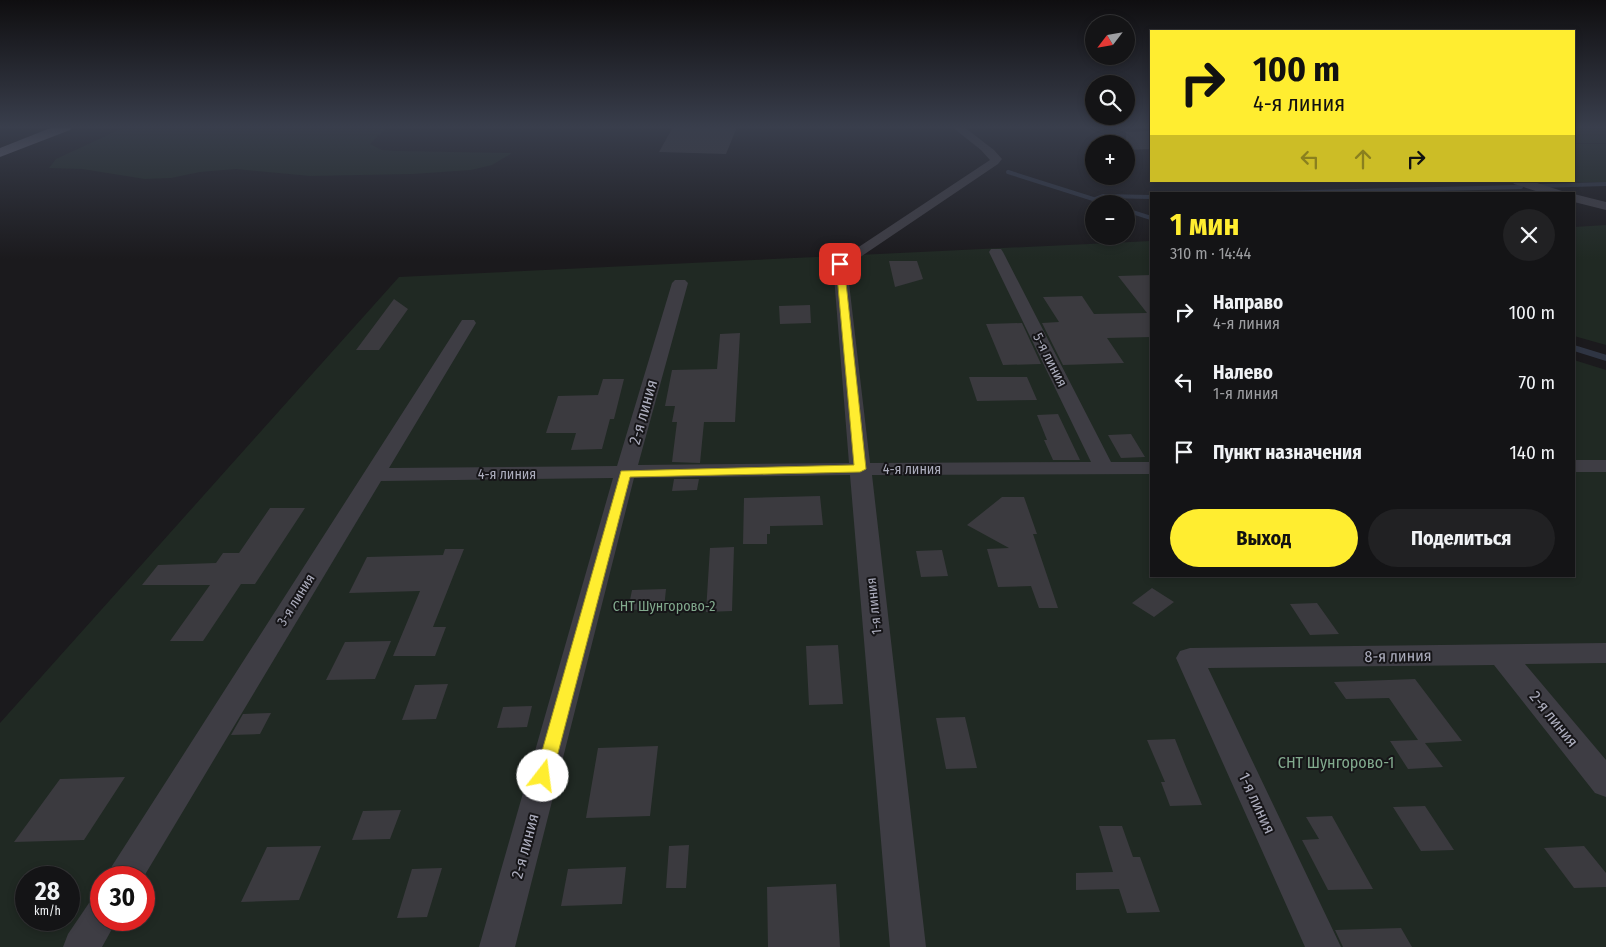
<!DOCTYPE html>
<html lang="ru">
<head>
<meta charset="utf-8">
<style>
  body { margin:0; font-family:"Fira Sans Condensed",sans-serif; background:#212123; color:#f1f3f6; height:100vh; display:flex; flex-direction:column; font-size:19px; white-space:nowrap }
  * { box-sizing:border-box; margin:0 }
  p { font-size:16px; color:#9d9ea1 }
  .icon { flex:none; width:28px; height:28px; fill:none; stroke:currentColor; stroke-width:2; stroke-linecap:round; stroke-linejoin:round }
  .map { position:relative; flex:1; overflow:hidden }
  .side { position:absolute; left:1150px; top:192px; width:425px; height:385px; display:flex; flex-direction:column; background:#141416; border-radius:0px; box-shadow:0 2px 8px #0003,0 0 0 1px #333335 }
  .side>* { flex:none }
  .hud { position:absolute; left:1150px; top:30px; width:425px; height:152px; border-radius:0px; box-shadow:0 2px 8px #0003,0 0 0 1px #333335; background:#ffed30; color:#111; overflow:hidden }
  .needle { width:32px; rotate:239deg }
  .tools { position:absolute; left:1085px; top:15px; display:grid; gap:10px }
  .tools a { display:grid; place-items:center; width:50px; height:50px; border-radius:50%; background:#141416; box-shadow:0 2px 8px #0003,0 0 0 1px #333335; font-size:25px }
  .speed { position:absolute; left:15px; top:866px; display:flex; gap:10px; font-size:25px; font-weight:700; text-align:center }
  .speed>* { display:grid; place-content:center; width:65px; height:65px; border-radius:50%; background:#141416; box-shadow:0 2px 8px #0003,0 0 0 1px #333335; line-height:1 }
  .speed small { font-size:12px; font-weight:400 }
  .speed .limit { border:8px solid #d22; background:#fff; color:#111 }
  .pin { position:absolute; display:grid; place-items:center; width:42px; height:42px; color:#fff; margin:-21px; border-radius:10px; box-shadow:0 2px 8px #0006 }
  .me { position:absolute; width:55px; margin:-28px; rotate:15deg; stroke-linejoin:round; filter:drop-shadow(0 0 4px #0008) }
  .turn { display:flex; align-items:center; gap:18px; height:105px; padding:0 20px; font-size:22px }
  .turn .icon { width:65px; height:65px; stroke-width:2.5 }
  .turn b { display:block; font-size:35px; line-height:42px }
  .lanes { display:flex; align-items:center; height:48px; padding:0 20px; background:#0003; justify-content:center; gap:25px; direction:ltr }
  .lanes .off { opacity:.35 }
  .round { display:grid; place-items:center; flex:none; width:52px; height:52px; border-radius:26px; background:#212123 }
  .headline { display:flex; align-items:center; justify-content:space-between; height:85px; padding:0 20px }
  h1 { font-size:30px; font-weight:700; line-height:38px; color:#ffed30 }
  .primary-button { display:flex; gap:10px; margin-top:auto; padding:10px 20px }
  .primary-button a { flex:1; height:58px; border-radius:30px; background:#ffed30; color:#111; font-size:20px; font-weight:700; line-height:58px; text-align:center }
  .primary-button a+a { background:#212123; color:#f1f3f6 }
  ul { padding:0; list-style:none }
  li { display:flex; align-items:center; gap:15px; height:70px; padding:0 20px }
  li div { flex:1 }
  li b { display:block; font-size:19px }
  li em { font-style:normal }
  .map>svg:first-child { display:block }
  .green { fill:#202923; fill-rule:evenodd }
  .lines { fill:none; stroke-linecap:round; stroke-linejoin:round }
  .stream-far1 { stroke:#2f3543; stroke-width:4 }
  .stream { stroke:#2f3543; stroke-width:6 }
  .building { fill:#3b3a3f }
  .street { fill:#3e3d44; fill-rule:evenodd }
  .highway { fill:#676774; fill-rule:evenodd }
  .route { fill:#ffed30; stroke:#a69a1f }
  .labels { text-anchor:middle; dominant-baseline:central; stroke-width:4; stroke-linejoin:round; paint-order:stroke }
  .street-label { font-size:14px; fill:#acadbd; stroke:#161518 }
  .park-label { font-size:14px; fill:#82aa8e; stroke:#161518 }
  .near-street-label { font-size:16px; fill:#acadbd; stroke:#161518 }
  .near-park-label { font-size:16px; fill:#82aa8e; stroke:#161518 }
</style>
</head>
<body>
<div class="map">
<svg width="1606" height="947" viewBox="0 0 1606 947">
  <rect width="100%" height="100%" fill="#1b1a1d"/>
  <path class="green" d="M125 127H387L370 144 382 150 397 151 512 153 492 165 471 170 413 174 310 176 236 169 200 172 171 178 145 179 82 169 49 168 56 159Z
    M1574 127H1606V143H1574Z
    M1574 144H1606V182L1545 183 1538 181H1574Z
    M1606 225V345L1574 336V227Z
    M1151 241V576H1574V360L1606 370V947H0V723L399 277ZM26 878H69V920H26ZM101 878H144V920H101Z"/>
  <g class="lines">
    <path class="stream-far1" d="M1008 172 1109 204
      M1537 186 1606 184
      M1232 194 1521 187
      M1095 199 1103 196 1151 197
      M1126 210 1151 218"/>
    <path class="stream" d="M1574 348 1606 358"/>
  </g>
  <path class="building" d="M673 127H737L726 154 659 152Z
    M1151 131V149L1126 150V132Z
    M889 261H917L923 279 895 287Z
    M1151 275V337L1107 338 1124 363 1063 365 1042 323 1059 322 1043 297 1082 296 1094 314 1147 313 1118 276Z
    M394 299 408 309 379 350H356Z
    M810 305 811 323 780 324 779 306Z
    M1022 323 1041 364 1003 365 986 324Z
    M740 333 735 422H704L700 463 672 462 677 422H672L675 406H665L672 370 717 369 720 334Z
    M969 377H1027L1037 400 977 401Z
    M603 379H624L614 419H610L602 449 571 450 576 433H546L558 396 598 395Z
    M1058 414 1080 460H1053L1044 440H1047L1037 415Z
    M1131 434 1145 457 1121 458 1108 435Z
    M674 479H699L697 490 672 491Z
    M820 496 823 525 770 526V534H767V544H743L744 498Z
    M1002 497H1024L1037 534H1033L1058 608H1039L1031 586 998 587 987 549 1009 548 967 525Z
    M270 508H305L255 584H241L203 641H170L210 585H142L158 565 216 563 223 553H239Z
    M734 547 732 611 706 612 710 548Z
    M445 549H464L433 627H446L435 656H393L420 591 349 593 367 557 443 555Z
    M942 550 948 576 921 577 916 551Z
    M1152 588 1174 602 1154 617 1132 603Z
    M666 589 664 609 628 610 632 590Z
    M1317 603 1339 634 1310 635 1290 604Z
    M391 641 375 679 326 680 345 642Z
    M838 645 843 704 809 705 806 646Z
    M1415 679 1462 741 1425 743 1443 767 1408 769 1390 741 1418 740 1389 698 1346 699 1334 682Z
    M448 684 436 719 402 720 415 685Z
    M532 706 527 727 497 728 503 707Z
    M271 713 260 734 231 735 243 714Z
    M965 717 977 768 946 769 936 718Z
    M1175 739 1184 762 1202 805 1170 806 1161 782H1165L1147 740Z
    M658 746 650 816 586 818 598 748Z
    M125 777 84 840 14 842 60 779Z
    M1425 806 1454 850 1421 851 1393 807Z
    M401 810 390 839 352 840 363 811Z
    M1332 816 1373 889 1328 890 1302 840 1319 839 1306 817Z
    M1099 826H1122L1133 857H1140L1160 912 1127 913 1119 889 1076 890V873L1113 872Z
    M689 845 686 888H666L669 846Z
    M321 846 299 900 241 902 267 847Z
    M1584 846 1606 873V887L1574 888 1544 848Z
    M626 867 622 904 561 906 568 869Z
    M442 868 427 917 397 918 412 869Z
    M836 884 840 947H768L767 887Z
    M1401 928 1412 947H1343L1335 930Z"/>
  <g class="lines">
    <path class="street" d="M952 127H964L994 150 1002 159 998 164 847 266 870 463 1091 462 989 252 991 249H1001L1003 252 1111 462H1151V474L872 475 926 947H890L850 475 634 478 515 947H479L613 478 381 481 143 878H107L112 866 462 320H474L476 323 389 468 617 466 672 283 675 280H685L688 283 638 465 849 463 833 264 990 160 981 150Z
      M1512 181H1531L1562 191 1564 194H1545L1514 184Z
      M1574 194 1606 202V210L1574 202Z
      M1574 460H1606V472H1574Z
      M1606 643V663L1525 664 1606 760V797L1595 793 1494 665 1208 668 1341 947H1305L1176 658 1180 651 1190 648Z
      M101 897V920H117L102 947H63L68 934 89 903Z"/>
    <path class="highway" d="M53 127H72L70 130 0 157V148Z"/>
  </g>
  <linearGradient id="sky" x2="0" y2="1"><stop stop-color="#0f0e10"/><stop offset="0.49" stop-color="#393e4c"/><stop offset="1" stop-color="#393e4c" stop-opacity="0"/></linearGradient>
  <rect width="1606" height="259" fill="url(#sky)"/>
  <path class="route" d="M840 262 844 264 866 469 860 472 630 477 552 776 549 782 543 784 538 782 535 776 621 471 854 465 836 264Z"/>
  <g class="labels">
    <g class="street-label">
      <text transform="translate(1050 360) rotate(63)">5-я линия</text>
      <text x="912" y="469">4-я линия</text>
      <text x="507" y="474">4-я линия</text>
      <text transform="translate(296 600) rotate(-58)">3-я линия</text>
      <text transform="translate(874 606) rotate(-96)">1-я линия</text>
    </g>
    <g class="park-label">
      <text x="664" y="606">СНТ Шунгорово-2</text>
    </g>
    <g class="near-street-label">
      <text transform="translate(643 412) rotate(-74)">2-я линия</text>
      <text transform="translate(1398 656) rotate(-1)">8-я линия</text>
      <text transform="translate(1554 719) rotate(51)">2-я линия</text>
      <text transform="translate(1257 803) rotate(65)">1-я линия</text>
      <text transform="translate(525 846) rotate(-75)">2-я линия</text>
    </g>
    <g class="near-park-label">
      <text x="1336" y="762">СНТ Шунгорово-1</text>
    </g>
  </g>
</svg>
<div class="tools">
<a><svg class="needle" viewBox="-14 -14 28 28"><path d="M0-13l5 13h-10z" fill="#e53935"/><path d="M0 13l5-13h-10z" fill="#9d9ea1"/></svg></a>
<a><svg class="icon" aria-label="search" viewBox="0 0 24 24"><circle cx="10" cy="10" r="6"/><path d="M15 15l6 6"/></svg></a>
<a>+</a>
<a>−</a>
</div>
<div class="speed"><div>28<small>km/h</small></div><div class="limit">30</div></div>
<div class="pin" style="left:840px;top:264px;background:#d93025"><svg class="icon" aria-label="arrive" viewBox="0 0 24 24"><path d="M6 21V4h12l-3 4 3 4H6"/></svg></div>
<svg class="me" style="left:543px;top:776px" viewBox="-20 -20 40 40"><circle r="19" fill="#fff"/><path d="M0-13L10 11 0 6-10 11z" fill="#ffed30"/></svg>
<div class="hud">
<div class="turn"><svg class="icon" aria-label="right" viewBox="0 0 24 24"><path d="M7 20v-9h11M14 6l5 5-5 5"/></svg><div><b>100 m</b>4-я линия</div></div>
<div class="lanes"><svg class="icon off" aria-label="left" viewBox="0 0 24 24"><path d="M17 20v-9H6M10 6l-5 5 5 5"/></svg><svg class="icon off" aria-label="ahead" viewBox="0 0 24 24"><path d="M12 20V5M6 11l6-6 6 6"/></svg><svg class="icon" aria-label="right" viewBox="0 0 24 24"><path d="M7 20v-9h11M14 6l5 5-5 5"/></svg></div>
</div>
<section class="side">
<div class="headline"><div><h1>1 мин</h1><p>310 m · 14:44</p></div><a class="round"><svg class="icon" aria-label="close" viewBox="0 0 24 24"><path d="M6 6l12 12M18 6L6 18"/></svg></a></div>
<ul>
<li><svg class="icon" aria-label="right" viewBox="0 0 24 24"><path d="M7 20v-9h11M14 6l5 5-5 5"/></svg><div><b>Направо</b><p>4-я линия</p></div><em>100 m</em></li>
<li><svg class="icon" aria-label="left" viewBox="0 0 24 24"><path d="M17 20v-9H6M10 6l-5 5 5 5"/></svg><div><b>Налево</b><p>1-я линия</p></div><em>70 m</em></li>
<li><svg class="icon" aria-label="arrive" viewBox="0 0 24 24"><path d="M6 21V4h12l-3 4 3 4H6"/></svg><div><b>Пункт назначения</b></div><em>140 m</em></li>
</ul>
<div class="primary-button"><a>Выход</a><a>Поделиться</a></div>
</section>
</div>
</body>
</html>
